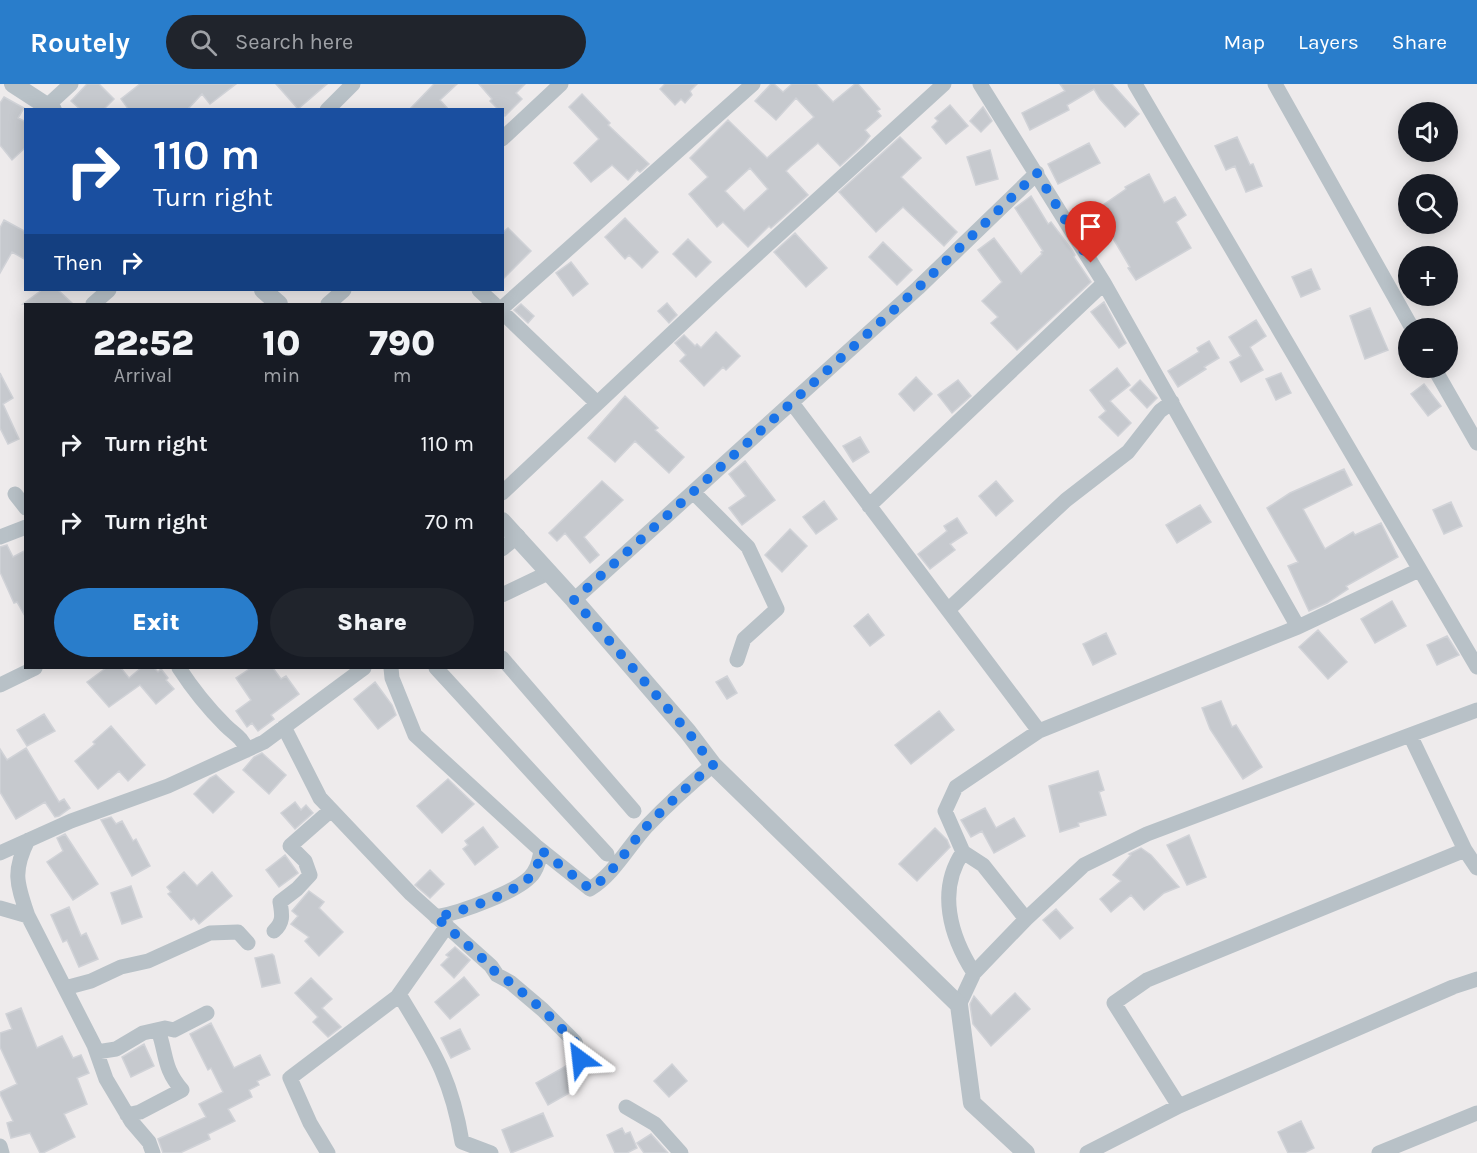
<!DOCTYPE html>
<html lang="en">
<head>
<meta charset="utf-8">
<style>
  body { margin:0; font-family:Karla,sans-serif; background:#20242c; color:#f1f3f6; height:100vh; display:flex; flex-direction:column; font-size:22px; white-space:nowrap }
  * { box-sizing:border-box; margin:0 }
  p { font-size:20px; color:#9ea1a6 }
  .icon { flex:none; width:33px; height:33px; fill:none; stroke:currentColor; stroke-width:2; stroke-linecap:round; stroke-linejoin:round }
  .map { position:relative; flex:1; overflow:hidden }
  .details { position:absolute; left:24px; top:219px; width:480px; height:366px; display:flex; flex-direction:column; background:#171b24; border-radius:0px; box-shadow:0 3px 15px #0003 }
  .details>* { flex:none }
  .guide { position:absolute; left:24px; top:24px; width:480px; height:183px; border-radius:0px; box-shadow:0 3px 15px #0003; background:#1a4fa0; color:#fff; overflow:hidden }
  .fabs { position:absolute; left:1398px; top:18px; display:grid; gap:12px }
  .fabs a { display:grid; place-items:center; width:60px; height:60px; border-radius:50%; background:#171b24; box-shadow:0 3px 15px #0003; font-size:30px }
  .pin { position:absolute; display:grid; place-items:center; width:51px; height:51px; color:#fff; margin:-62px -26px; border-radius:50% 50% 50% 0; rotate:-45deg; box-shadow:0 0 6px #0007 }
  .pin .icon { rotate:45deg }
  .me { position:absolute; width:66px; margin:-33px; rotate:330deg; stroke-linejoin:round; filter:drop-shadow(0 0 4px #0008) }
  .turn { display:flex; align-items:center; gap:21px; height:126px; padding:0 30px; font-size:27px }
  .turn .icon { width:78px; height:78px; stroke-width:2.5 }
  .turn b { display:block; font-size:42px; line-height:51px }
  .then { display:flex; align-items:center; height:57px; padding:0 30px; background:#0003; gap:12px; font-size:22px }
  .eta { display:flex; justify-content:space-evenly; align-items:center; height:102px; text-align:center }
  .eta b { font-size:36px; font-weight:800; line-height:42px }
  .action { display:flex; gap:12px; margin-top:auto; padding:12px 30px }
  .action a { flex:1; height:69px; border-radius:36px; background:#297dcb; color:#fff; font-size:24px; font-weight:800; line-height:69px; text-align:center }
  .action a+a { background:#20242c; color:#f1f3f6 }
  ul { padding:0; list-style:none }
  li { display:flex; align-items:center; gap:18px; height:78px; padding:0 30px }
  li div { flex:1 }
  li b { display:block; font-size:22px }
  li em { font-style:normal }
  header { display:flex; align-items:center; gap:36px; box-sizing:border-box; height:84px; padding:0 30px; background:#297dcb; color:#fff }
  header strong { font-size:28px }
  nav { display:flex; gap:33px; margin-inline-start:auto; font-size:21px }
  .search { width:420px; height:54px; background:#20242c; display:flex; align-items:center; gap:15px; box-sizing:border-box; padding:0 21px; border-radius:33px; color:#9ea1a6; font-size:22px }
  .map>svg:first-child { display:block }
  .building { fill:#c6c9ce; stroke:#d0d2d7; stroke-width:1.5; fill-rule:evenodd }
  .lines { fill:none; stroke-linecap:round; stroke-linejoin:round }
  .minor { stroke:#b8c1c7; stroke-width:15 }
  .tertiary { stroke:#b8c1c7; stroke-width:18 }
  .route { stroke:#1a73e8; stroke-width:10; stroke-dasharray:0 18 }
</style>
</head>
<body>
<header>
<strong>Routely</strong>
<div class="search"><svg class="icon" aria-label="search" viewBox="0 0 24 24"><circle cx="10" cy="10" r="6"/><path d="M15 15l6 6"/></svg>Search here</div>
<nav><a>Map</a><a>Layers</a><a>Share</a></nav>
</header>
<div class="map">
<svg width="1477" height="1069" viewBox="0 0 1477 1069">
  <rect width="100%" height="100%" fill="#eeebec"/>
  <path class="building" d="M87 0H99L114 15 103 26H81L71 17Z
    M140 0H236L210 20 202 10 187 26H129L121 15Z
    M276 0H327L298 25Z
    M434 0H457L440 16 449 26H409Z
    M479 0H525L516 9 522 15 505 32 502 26H499L490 17 492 15Z
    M665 0H697L690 7 692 11 685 19 681 15 675 21 660 5Z
    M771 0H774L783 8 792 0H816L833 18 855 0H858L880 25 877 27 881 32 865 46 870 52 864 60 840 82 818 59 790 83 786 87 808 111 771 144 769 142 748 163 723 138 717 143 689 110 708 93 690 74 728 36 767 74 814 33 796 14 776 36 755 17ZM750 84 768 105 744 127 725 107Z
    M1060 0H1112L1139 30 1125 43 1100 15 1094 5 1067 21 1069 26 1030 46 1022 29 1065 7Z
    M582 10 610 39 608 41 649 80 640 88 637 86 628 96 612 81 591 98 574 79 599 55 569 23Z
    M4 13 24 24 18 34 26 38V63L12 76 0 61V19Z
    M950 21 968 42 946 60 932 43 938 37 935 34Z
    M983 23 992 37 981 48 970 37Z
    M900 53 921 74 901 93 957 148 944 162 903 123 876 148 839 108Z
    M1237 53 1250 81 1253 80 1262 102 1246 108 1235 82 1226 86 1215 62Z
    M1089 59 1100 79 1058 100 1048 80Z
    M990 66 998 95 976 101 967 73Z
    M1149 90 1164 119 1175 113 1186 131 1176 138 1191 164 1136 196 1128 184 1130 183 1108 146 1106 147 1093 128 1126 105 1125 103Z
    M1031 112 1048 140 1051 138 1072 166 1075 171 1074 173 1091 198 1017 266 991 239 998 233 982 217 1002 198 978 166 994 154 1021 190 1042 170 1041 168 1043 167 1015 124Z
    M625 134 658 168 642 184 629 171 625 175 605 153Z
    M4 136 26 148V176L12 168 0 189V144Z
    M508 144 531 167 502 196V149Z
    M795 149 827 184 806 203 774 168Z
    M688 155 711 178 696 193 673 170Z
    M883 158 912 186 897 201 869 173Z
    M571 178 588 200 573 212 556 189Z
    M1311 185 1320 205 1301 213 1292 193Z
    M42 206H58L73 220H23Z
    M1104 218 1126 259 1119 264 1091 228Z
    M667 219 677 231 669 239 658 227Z
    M521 220 534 232 528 239 514 226Z
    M1370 224 1388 266 1365 275 1350 232Z
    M1256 236 1266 252 1250 263 1263 286 1241 298 1230 278 1241 272 1229 253Z
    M716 248 740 272 726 286 723 283 704 302 680 277 686 271 675 259 684 251 695 262 697 260 701 264Z
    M1209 257 1219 274 1204 283 1206 285 1178 303 1168 287 1199 268 1197 264Z
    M1117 284 1130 301 1110 317 1131 339 1118 352 1099 333 1106 327 1090 306Z
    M0 289 13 314 3 320 19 355 8 360 0 344Z
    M1281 289 1291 309 1276 316 1266 295Z
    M916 293 932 310 914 327 899 310Z
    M958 296 971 312 952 329 938 311Z
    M1140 296 1157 314 1147 324 1130 306Z
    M1424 300 1441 322 1428 332 1411 310Z
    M625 312 658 344 655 346 684 373 669 389 635 357 615 378 588 354Z
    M860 353 869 368 853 378 843 362Z
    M745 377 775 416 742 441 729 424 746 412 729 390Z
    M1344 385 1352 401 1303 425 1325 465 1353 448 1355 451 1381 439 1398 473 1346 502 1348 505 1327 519 1309 527 1288 482 1298 478 1267 424 1290 409Z
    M602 397 623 416 584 453 599 471 590 479 565 449 557 457 549 449Z
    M996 397 1013 417 996 432 979 412Z
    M824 417 837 435 816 450 803 433Z
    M1451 418 1462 442 1444 450 1433 426Z
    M1200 421 1211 438 1177 459 1166 441Z
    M957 434 967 449 950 460 955 466 930 485 918 470 947 447 944 442Z
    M790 445 807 462 782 488 765 471Z
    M7 461 13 473 26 466V534L17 518 14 519 0 488V463Z
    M1392 517 1406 542 1375 559 1361 535Z
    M868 530 884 551 870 562 854 542Z
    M1318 546 1347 578 1328 595 1299 563Z
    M1106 549 1116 570 1093 581 1083 560Z
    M1447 552 1459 571 1437 581 1427 561Z
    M106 584H121L129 594 141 584H154L158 588 161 585 168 594 166 596 174 605 156 620 140 601 109 623 87 598Z
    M251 584H273L281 595 286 592 299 610 271 631 274 635 258 647 252 639 247 643 236 627 251 616 236 594Z
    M727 592 737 609 727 615 716 598Z
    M375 598 392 621 396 631 378 645 354 615Z
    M1221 617 1232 643 1236 641 1262 683 1243 695 1210 645 1202 624Z
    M939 627 954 646 911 680 895 661Z
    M44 630 55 647 27 662 17 646Z
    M111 642 145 681 128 697 119 687 98 705 75 677 95 660 93 658Z
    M26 664 59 718 64 715 70 724 59 732 55 733 45 718 16 735 0 708V665L7 676Z
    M262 669 286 691 269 710 243 686 254 673Z
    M1098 687 1104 706 1099 708 1106 731 1078 739 1079 742 1060 748 1049 702Z
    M216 691 234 708 213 729 194 710 210 694Z
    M448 695 474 720 442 749 417 722Z
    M295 718 301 726 306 721 313 729 295 745 281 729Z
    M985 724 996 744 1014 734 1025 752 994 769 982 747 971 753 961 736Z
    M111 733 116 740 122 737 133 757 136 755 150 782 132 792 101 736Z
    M483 743 498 763 475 781 463 765 468 761 465 757Z
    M935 744 947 756 950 763 917 797 899 780Z
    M65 750 98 800 73 816 47 778 63 767 57 754Z
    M1189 751 1206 793 1187 801 1167 761Z
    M1141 764 1151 771 1179 803 1164 809 1144 826 1131 811 1111 828 1100 815 1121 797 1113 791 1131 771 1129 770Z
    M285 771 298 789 279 803 266 786Z
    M430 786 444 800 430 814 415 801Z
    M184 788 197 802 212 788 232 812 199 840 194 834 191 836 168 810 171 808 167 803Z
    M131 802 142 833 122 840 111 809Z
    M309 807 324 818 319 824 343 848 319 872 305 857 309 853 291 840 298 832 292 827Z
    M69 823 81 852 86 849 98 875 79 883 67 856 63 858 51 831Z
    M1056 825 1073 844 1060 855 1043 836Z
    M455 863 470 876 454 894 441 881 449 873 446 871Z
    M272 870 274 872 280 899 262 903 255 874Z
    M464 893 479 911 450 935 435 918Z
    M311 894 332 915 322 924 341 943 328 953 313 938 318 933 295 909Z
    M1015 909 1030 925 991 962 973 940 970 920 974 912 991 932Z
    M21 924 37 964 62 952 73 974 81 971 89 989 77 994 87 1020 64 1030 75 1053 43 1069H40L30 1049 11 1054 7 1039 13 1037 0 1010V1008L17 1000 0 963V949L12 945 6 930Z
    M211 939 234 984 260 971 270 991 257 997 259 1001 249 1006 252 1013 228 1025 235 1037 208 1050 210 1055 180 1069H163L158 1055 206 1033 199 1020 223 1008 211 984 208 986 190 950Z
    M460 945 470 965 451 974 441 954Z
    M144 960 154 982 131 993 122 973Z
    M672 980 687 997 669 1013 654 997Z
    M566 982 578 1004 548 1021 536 999Z
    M543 1029 553 1052 511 1069 502 1046Z
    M1301 1037 1314 1064 1304 1069H1288L1278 1048Z
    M622 1044 625 1050 630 1048 637 1064 627 1069H615L607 1051Z
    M651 1050 668 1069H644L637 1059Z"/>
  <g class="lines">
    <path class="minor" d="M980 0 1104 199 1298 543 1419 486
      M1135 0 1477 583
      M1275 0 1412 244
      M47 22 71 0
      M327 26 353 0
      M502 55 561 0
      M479 206 494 220
      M93 220 109 206
      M328 220 344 206
      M502 224 753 0
      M502 228 597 319
      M1434 284 1477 359
      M792 319 1039 647 1298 543
      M693 408 748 463 777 525 744 555 737 576
      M502 409 719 205 944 0
      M15 410 26 424
      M869 422 1104 199
      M0 453 26 443
      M502 465 518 452
      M502 511 550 488
      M574 516 918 204 1037 89
      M949 525 1066 416 1128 368 1160 327 1172 318
      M502 574 634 727
      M179 584C192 604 208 624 225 641 235 651 241 652 247 666
      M391 584 392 594 415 651 536 762 590 805C614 790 628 763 647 742 667 721 690 700 713 681
      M436 584 607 770
      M0 601 35 584
      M1477 626 1410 651 1465 766 1477 784
      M284 643 320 714 411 810 491 882 497 891 510 898 543 926 575 958 581 975
      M963 768 983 781 1026 835
      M0 769 71 737 168 702 264 658 364 584
      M0 824 28 832 94 961 106 995 131 1037 149 1058 153 1069
      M28 832C17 800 12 788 28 756
      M436 833C458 829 523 807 534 788 538 782 540 773 541 766
      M274 847C284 838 282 830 280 818L297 805 310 791 305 777 290 762 331 726
      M974 889C950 852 937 806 963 768L945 727 956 703 1039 647
      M65 904 91 897 121 883 148 877 210 849 238 848 248 859
      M399 910C413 934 431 961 442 987 452 1010 458 1034 462 1058L491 1069
      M959 921 974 889 1026 835 1084 781 1147 750 1410 651
      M97 968 116 965 143 949 165 944 174 946 207 929
      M1179 1022 1114 919 1147 896 1465 766
      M626 1023 655 1040 681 1069
      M127 1031 140 1028 182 1006C163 984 167 971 158 946
      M0 1062 2 1069
      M328 1069 310 1039 290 994 397 913 447 842
      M1087 1069 1179 1022 1453 903 1477 895
      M1379 1069 1477 1029"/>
    <path class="tertiary" d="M13 0 53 26
      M263 206 279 220
      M502 437 574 516 688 648 713 681 959 921 972 1019 1026 1069"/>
  </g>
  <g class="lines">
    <path class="route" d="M580 975 575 958 543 926 510 898 497 891 491 882 436 833C458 829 523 807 534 788 538 782 540 773 541 766L590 805C614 790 628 762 647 742 667 721 690 700 713 681L688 648 574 516 918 204 1037 89 1091 179"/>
  </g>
</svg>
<div class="fabs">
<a><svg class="icon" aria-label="sound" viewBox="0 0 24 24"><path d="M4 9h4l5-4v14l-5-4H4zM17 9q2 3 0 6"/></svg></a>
<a><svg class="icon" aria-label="search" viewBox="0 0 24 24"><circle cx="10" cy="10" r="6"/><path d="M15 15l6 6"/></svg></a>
<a>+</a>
<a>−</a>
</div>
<div class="pin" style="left:1091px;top:179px;background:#d93025"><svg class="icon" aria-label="arrive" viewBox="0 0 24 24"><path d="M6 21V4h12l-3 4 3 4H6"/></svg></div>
<svg class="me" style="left:580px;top:975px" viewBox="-20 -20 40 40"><path d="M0-17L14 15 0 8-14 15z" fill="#1a73e8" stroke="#fff" stroke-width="4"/></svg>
<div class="guide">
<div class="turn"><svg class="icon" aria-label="right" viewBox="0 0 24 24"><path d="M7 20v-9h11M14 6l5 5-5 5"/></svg><div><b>110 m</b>Turn right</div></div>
<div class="then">Then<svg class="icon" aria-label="right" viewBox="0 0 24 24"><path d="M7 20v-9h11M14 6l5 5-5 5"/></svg></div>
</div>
<section class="details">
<div class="eta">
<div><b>22:52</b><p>Arrival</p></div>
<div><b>10</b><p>min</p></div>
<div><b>790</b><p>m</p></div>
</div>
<ul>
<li><svg class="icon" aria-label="right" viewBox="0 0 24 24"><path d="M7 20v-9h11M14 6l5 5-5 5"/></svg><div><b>Turn right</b></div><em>110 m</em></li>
<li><svg class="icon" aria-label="right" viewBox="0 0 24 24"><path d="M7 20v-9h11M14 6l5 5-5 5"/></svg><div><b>Turn right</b></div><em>70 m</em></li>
</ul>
<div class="action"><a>Exit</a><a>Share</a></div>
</section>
</div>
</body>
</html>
